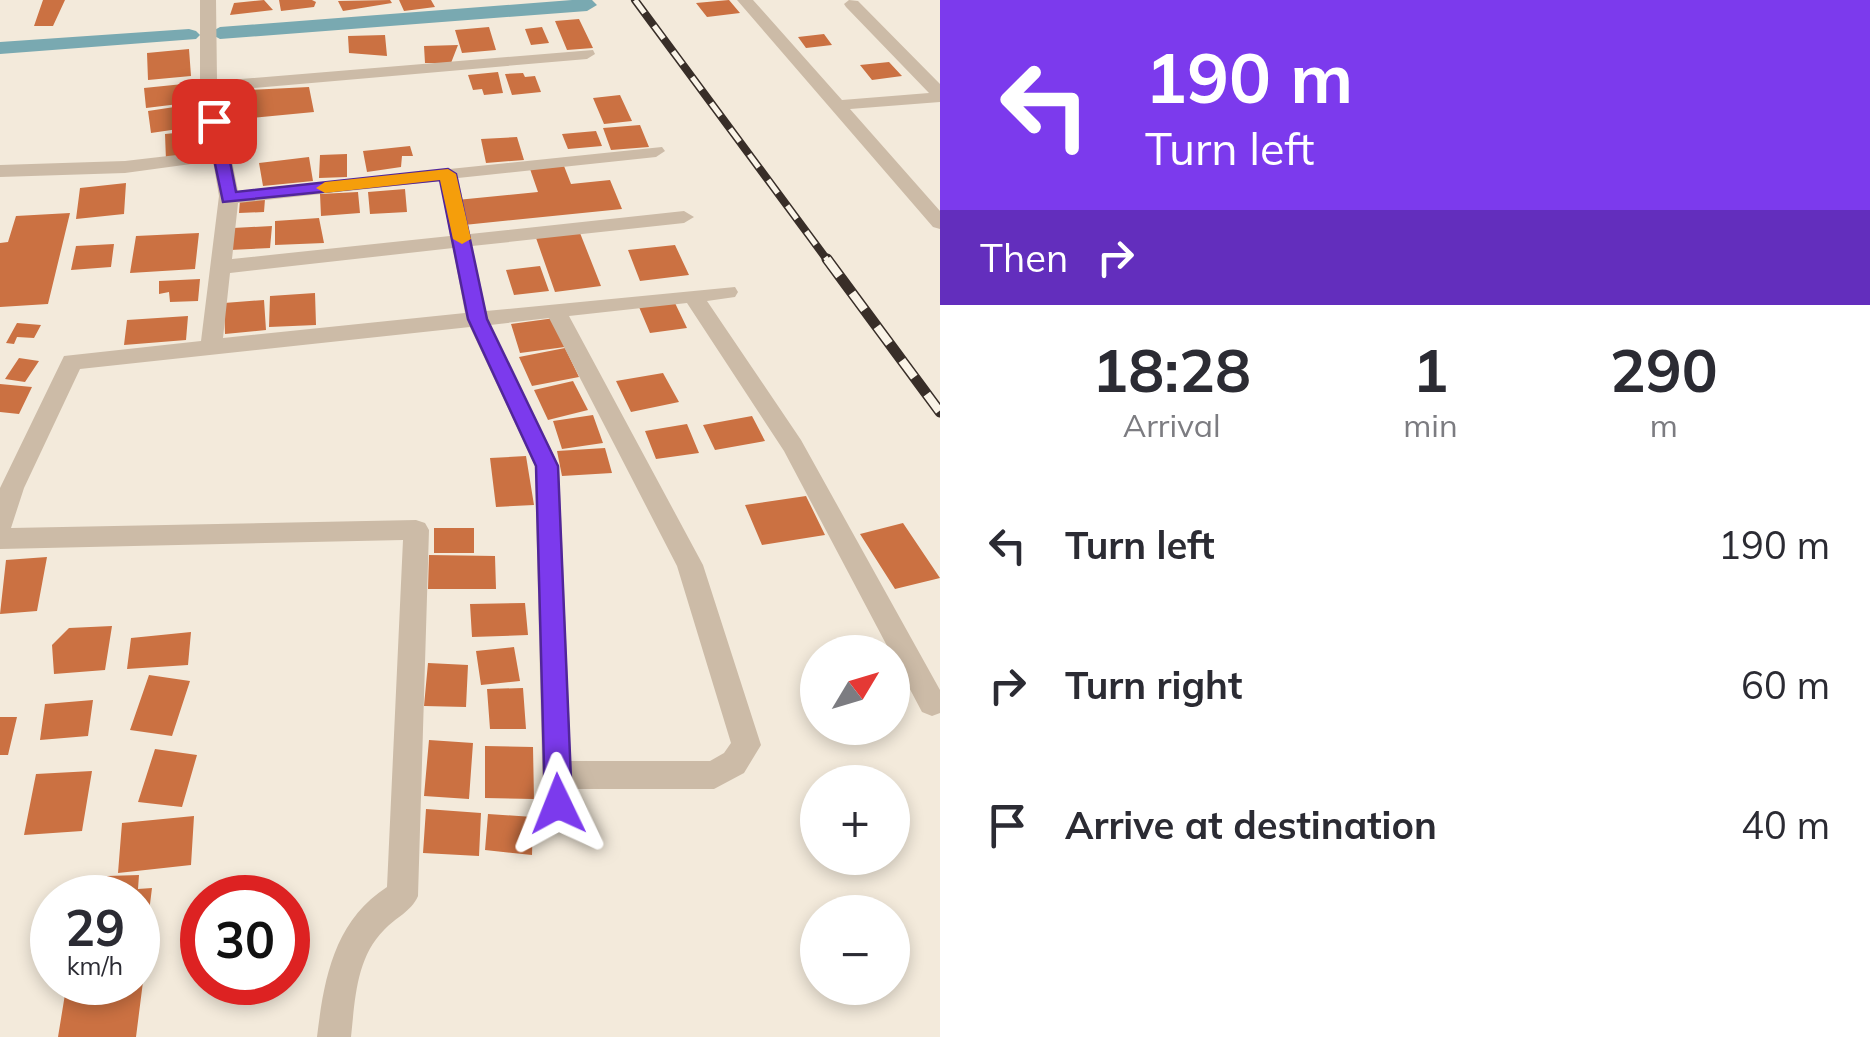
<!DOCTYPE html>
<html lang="en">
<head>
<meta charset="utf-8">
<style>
  body { margin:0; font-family:Mulish,sans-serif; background:#f2f2f3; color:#2b2b33; height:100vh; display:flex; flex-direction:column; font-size:38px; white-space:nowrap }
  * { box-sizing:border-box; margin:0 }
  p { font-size:32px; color:#7c7c81 }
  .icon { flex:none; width:55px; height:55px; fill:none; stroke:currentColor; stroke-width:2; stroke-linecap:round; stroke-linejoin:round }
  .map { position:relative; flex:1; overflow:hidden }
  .drawer { display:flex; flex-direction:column; background:#fff; width:930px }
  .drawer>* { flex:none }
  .top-card { background:#7c3aed; color:#fff; overflow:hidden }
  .needle { width:65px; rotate:52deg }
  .buttons { position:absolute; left:800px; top:635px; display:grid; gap:20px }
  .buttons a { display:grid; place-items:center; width:110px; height:110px; border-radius:50%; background:#fff; box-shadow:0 5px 15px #0003; font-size:50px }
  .speed { position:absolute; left:30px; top:875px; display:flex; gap:20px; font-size:50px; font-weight:700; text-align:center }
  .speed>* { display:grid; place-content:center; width:130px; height:130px; border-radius:50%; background:#fff; box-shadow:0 5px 15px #0003; line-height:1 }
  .speed small { font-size:25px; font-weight:400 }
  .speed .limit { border:15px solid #d22; background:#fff; color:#111 }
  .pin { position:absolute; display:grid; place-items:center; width:85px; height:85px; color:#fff; margin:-42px; border-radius:20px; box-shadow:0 5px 15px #0006 }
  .me { position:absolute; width:110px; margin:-55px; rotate:358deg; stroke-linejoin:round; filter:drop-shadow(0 0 8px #0008) }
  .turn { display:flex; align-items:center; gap:35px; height:210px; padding:0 40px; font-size:45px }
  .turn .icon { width:130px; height:130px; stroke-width:2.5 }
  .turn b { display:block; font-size:70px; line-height:85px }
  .then { display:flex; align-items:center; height:95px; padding:0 40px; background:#0003; gap:20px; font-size:38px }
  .eta { display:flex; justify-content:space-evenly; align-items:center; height:170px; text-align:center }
  .eta b { font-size:60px; font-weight:700; line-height:70px }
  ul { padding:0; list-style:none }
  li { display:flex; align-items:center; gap:30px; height:140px; padding:0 40px }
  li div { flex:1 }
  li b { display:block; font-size:38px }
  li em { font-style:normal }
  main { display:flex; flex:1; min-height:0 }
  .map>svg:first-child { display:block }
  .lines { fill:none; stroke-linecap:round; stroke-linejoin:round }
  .canal { fill:#79a9b1; fill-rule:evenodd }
  .building { fill:#cb7142 }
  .minor { fill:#ccbba7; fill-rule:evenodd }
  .rail-far1-casing { stroke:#382e28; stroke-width:8 }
  .rail-casing { stroke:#382e28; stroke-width:11 }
  .rail-far1 { stroke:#faf4e8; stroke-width:5; stroke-dasharray:16; stroke-linecap:butt }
  .rail { stroke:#faf4e8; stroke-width:8; stroke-dasharray:21; stroke-linecap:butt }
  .route { fill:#7c3aed; stroke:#51269a; stroke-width:2.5 }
  .slow { fill:#f59e0b }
</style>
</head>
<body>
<main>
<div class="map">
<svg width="940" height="1037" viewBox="0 0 940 1037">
  <rect width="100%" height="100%" fill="#f3eadb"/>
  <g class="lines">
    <path class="canal" d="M572 0H592L597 5 587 11 220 39 209 33 220 27Z
      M189 29 196 31 200 35 196 39 0 54V42Z"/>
  </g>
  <path class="building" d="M43 0H65L53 26H34Z
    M264 0 273 10 230 15 234 3Z
    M279 0H312L316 2 314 7 281 11Z
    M390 0 392 3 343 11 338 1Z
    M399 0H431L435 7 404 11Z
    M729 0 740 13 707 17 696 3Z
    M579 19 593 48 567 50 555 21Z
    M489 27 496 50 462 53 455 30Z
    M542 27 549 43 531 45 525 29Z
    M824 34 832 45 806 48 798 37Z
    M385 35 387 56 349 53 348 36Z
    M458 45 451 63H425L424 46Z
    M189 49 191 76 148 80 147 53Z
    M889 62 902 76 872 80 860 65Z
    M498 72 503 93 484 95 482 89 473 90 468 75Z
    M523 73 525 77 535 76 541 92 512 95 505 74Z
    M193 83 195 102 146 108 144 88Z
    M309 87 314 112 230 120 232 91Z
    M620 95 632 121 604 124 593 98Z
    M181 106 185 128 151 133 148 111Z
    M640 125 649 147 611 150 603 128Z
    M196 131 198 157 166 160 165 134Z
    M596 131 602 146 568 149 562 134Z
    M517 137 524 160 486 163 481 139Z
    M410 146 413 156H402L401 167 367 172 363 151Z
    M347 154V177L319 178 320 155Z
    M309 157 313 181 263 186 259 163Z
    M564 166 571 184 610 180 622 209 464 225 457 200 538 192 530 169Z
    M126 183 124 214 76 219 80 188Z
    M405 189 407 212 370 214 368 192Z
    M358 192 360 213 321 216 320 194Z
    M265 199 264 212 239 213 240 200Z
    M70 213 48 304 0 307V243L8 242 16 216Z
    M319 218 324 243 275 245V221Z
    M272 226 270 248 230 250 233 228Z
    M199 233 195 269 130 273 136 236Z
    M580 233 601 286 555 292 536 238Z
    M114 244 111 267 71 270 76 246Z
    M675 245 689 275 640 281 628 250Z
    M540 266 549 291 514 295 506 270Z
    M200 279 198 301 170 302 169 292 159 294V281Z
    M315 293 316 325 269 327 270 296Z
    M264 300 266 330 225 334 224 303Z
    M675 303 687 328 650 333 639 307Z
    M188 316 186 340 124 345 127 320Z
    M555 318 565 347 520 353 511 324Z
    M17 323 41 325 34 338 17 337 14 344 6 343Z
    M565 348 579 377 532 386 519 357Z
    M19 358 39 361 25 382 5 379Z
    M663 373 679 402 631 412 616 381Z
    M573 381 588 410 548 420 534 390Z
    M0 384 32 387 19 414 0 412Z
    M593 415 603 443 562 449 553 421Z
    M752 416 765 441 715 450 703 425Z
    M687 424 699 453 656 459 645 431Z
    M605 448 612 473 562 476 557 451Z
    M526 456 534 505 496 507 490 458Z
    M806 496 825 535 762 545 745 505Z
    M903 523 940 578 895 589 860 534Z
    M434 528H474V553H434Z
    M429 555 495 556 496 589H428Z
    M47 557 37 611 0 614 6 560Z
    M525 603 528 635 472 637 470 604Z
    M112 626 105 670 54 674 52 645 69 628Z
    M191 632 188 665 127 669 131 638Z
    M514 647 520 681 481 685 476 651Z
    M428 663 468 665 466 707 424 706Z
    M149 675 190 681 172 736 130 730Z
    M523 688 526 729H490L487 689Z
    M93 700 88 736 40 740 45 704Z
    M0 717H17L8 755H0Z
    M429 740 473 743 469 799 424 796Z
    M485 746 533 747 534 799 485 798Z
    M155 749 197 755 182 807 138 802Z
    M92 771 82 831 24 835 36 774Z
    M426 809 481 813 479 856 423 853Z
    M488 814 533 817 532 855 485 850Z
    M194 816 191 865 118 873 122 823Z
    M139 875 138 889 152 888 149 912 138 913V898H104L107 876Z
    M138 950H147L136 1037H58L67 982H138Z"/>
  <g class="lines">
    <path class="minor" d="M200 0H216L217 81 593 50 595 54 587 59 218 91 238 191 662 147 665 151 656 157 458 178 470 234 684 211 694 217 684 223 472 246 486 311 735 287 738 292 735 297 707 301 801 440 940 690V713L932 716 922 712 784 451 687 303 569 316 703 565 761 745 744 773 714 789H572L569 814 558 819 547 814 543 804 535 466 470 327 80 369 24 488 11 528 416 520 425 523 429 530 418 896C411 912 396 917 384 930 356 958 355 1000 351 1037H317C324 979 334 921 387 887L403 540 0 549V488L64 356 201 341 219 196 213 161 125 173 0 177V165L125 161 211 151 200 87ZM440 181 450 236 232 259 238 203ZM453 248 465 313 223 338 230 273ZM549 318 677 566 731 743 724 753 710 761H571L559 466 490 325Z
      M737 0H753L842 100 929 93 846 7 844 4 849 0 858 1 940 84V102L850 109 940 211V229L933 227Z"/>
    <g class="rail-far1-casing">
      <path id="rail-far1" d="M635 0 828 261"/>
    </g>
    <g class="rail-casing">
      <path id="rail" d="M827 259 940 412"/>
    </g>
    <use href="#rail-far1" class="rail-far1"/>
    <use href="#rail" class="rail"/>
  </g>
  <path class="route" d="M214 116 222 121 236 192 448 169 456 174 487 319 558 466 572 804 568 814 558 817 549 814 545 804 536 466 468 319 440 180 223 202 206 121Z"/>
  <path class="slow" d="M448 169 456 174 471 239 462 244 453 239 440 180 325 193 316 188 325 182Z"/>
</svg>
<div class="buttons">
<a><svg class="needle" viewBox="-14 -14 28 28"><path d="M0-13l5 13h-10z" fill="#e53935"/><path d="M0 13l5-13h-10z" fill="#7c7c81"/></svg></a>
<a>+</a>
<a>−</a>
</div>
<div class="speed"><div>29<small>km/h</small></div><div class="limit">30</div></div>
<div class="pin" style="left:214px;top:121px;background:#d93025"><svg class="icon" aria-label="arrive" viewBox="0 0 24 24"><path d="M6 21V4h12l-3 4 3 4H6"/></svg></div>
<svg class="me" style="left:558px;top:804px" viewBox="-20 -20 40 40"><path d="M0-17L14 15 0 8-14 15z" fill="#7c3aed" stroke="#fff" stroke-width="4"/></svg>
</div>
<section class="drawer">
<div class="top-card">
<div class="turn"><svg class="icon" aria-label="left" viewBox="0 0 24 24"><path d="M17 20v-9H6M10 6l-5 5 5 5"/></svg><div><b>190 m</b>Turn left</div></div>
<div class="then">Then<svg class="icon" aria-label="right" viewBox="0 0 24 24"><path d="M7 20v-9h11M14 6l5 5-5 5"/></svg></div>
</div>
<div class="eta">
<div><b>18:28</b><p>Arrival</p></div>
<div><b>1</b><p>min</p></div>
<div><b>290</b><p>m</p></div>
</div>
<ul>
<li><svg class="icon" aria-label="left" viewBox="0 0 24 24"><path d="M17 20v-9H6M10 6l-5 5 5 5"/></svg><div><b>Turn left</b></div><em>190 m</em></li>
<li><svg class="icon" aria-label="right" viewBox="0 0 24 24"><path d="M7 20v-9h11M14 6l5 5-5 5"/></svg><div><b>Turn right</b></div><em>60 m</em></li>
<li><svg class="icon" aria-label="arrive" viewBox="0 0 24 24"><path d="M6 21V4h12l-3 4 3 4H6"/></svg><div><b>Arrive at destination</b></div><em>40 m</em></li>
</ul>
</section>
</main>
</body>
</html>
